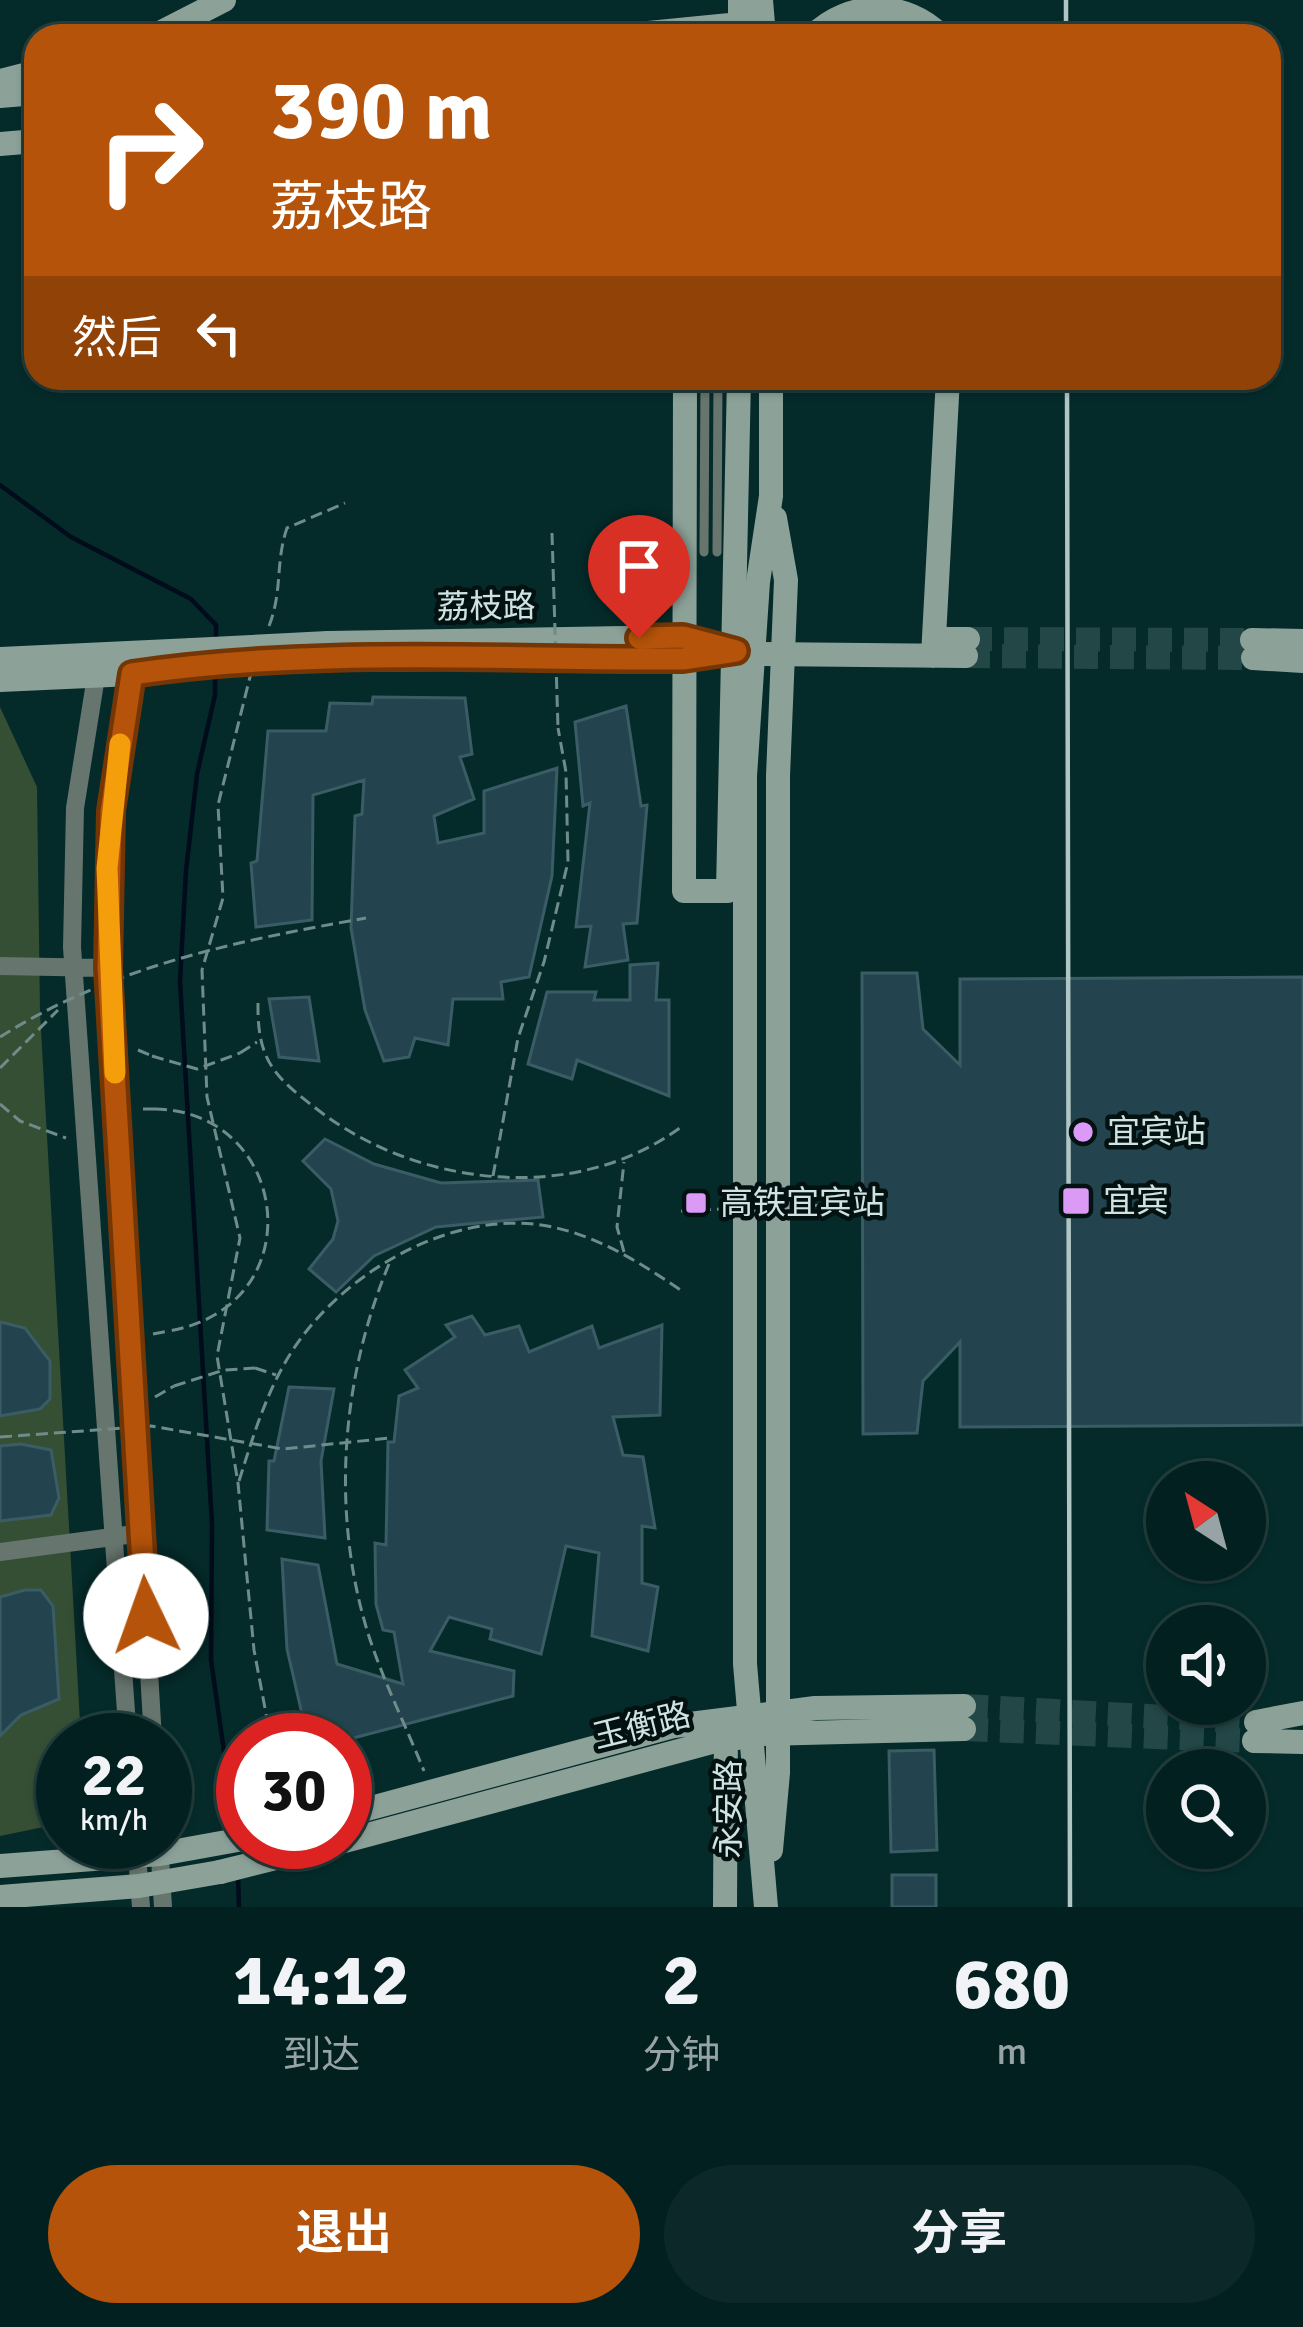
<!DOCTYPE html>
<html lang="zh">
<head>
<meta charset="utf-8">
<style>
  body { margin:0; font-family:Signika,"Noto Sans SC",sans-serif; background:#0d2829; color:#f1f3f6; height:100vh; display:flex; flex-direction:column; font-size:45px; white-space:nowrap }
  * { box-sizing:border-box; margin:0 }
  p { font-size:39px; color:#97a3a5 }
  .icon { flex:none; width:66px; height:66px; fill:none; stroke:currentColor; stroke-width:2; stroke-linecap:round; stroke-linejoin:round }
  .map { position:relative; height:1907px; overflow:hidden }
  .panel { display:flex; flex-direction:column; background:#032020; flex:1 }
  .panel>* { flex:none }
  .banner { position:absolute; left:24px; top:24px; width:1257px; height:366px; border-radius:36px; box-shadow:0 3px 9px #0004,0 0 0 3px #243e3e; background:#b45309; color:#fff; overflow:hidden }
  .needle { width:78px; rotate:324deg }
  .fabs { position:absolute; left:1146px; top:1461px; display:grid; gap:24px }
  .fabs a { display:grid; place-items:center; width:120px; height:120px; border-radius:50%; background:#032020; box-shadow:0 3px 9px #0004,0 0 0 3px #243e3e; font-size:60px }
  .speed { position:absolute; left:36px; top:1713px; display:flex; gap:24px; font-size:60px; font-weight:700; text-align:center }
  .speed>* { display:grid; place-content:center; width:156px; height:156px; border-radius:50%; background:#032020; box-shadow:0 3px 9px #0004,0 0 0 3px #243e3e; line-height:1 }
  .speed small { font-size:30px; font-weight:400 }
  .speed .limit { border:18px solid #d22; background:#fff; color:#111 }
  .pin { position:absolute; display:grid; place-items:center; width:102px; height:102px; color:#fff; margin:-123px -51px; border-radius:50% 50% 50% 0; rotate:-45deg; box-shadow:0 0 12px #0007 }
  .pin .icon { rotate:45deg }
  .me { position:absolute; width:132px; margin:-66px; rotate:357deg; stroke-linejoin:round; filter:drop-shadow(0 0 9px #0008) }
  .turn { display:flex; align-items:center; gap:42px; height:252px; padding:0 48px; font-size:54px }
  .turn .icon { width:156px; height:156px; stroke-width:2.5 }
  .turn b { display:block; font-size:84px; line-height:102px }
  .then { display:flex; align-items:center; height:114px; padding:0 48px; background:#0003; gap:24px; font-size:45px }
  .eta { display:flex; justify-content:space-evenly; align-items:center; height:204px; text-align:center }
  .eta b { font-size:72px; font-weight:700; line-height:84px }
  .button { display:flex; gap:24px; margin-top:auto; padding:24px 48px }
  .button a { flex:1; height:138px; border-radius:72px; background:#b45309; color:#fff; font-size:48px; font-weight:700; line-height:138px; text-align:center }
  .button a+a { background:#0d2829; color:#f1f3f6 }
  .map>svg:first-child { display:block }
  .green { fill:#354f35 }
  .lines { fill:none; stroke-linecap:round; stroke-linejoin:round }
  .stream { stroke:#000b1b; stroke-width:4.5 }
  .building { fill:#23444e; stroke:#3a5c65; stroke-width:3 }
  .secondary-tunnel { stroke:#224746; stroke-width:24; stroke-dasharray:24 12; stroke-linecap:butt }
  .path { stroke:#6f8c8b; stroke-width:3; stroke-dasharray:12 6; stroke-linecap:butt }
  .lane { stroke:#67756f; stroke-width:9 }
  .street { stroke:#67756f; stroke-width:18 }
  .secondary { stroke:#8ca299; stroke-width:24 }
  .rail { stroke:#afc6c5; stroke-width:4.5 }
  .path-bridge { stroke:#6f8c8b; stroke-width:3; stroke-dasharray:12 6; stroke-linecap:butt }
  .secondary-bridge { stroke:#8ca299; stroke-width:24 }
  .route-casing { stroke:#753606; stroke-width:30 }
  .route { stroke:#b45309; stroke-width:21 }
  .slow { stroke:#f59e0b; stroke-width:21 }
  .poi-dot { fill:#da9af6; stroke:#031110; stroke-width:4.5 }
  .labels { text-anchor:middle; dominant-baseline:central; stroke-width:9; stroke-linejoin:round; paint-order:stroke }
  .street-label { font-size:33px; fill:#cfe3e2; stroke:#031110 }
  .poi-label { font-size:33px; fill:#cfe3e2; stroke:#031110; text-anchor:start }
</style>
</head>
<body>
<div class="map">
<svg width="1303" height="1907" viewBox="0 0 1303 1907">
  <rect width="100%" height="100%" fill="#042b2a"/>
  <path class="green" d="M0 707 37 787 40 1012 81 1740H63V1823L0 1836Z"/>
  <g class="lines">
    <path class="stream" d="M0 485 71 537 191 599 216 625V641
      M215 658V695L197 774 186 871 180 981 212 1524 211 1660 235 1829
      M238 1877 239 1907"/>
  </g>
  <path class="building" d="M373 697 465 698 472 754 460 757 474 799 434 816 438 843 484 833V791L557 768 552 876 529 977 501 982 503 999H453L448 1045 415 1038 409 1057 384 1061 365 1010 351 928 355 816 362 814 364 780 313 795 312 920 256 927 251 863 257 861 268 731H326L330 703 372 704Z
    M626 706 641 806 647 805 637 923 623 924 628 960 585 967 591 926 576 927 590 803 583 806 575 722Z
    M658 963 656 1000H669V1096L577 1060 572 1079 528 1064 547 992H596L594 1000H630V965Z
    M862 973H917L923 1029 960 1065V979L1303 977V1425L960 1427V1342L923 1381 917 1433 863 1434Z
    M309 997 319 1061 279 1057 269 999Z
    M325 1139 374 1164 441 1183 538 1180 543 1217 436 1227 374 1256 336 1292 309 1269 333 1239 338 1221 331 1189 303 1161Z
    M472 1316 485 1335 519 1326 529 1352 592 1326 599 1348 662 1325 660 1415 613 1417 623 1455 643 1457 655 1528 642 1526V1583L658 1587 648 1651 592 1636 599 1553 566 1546 541 1654 490 1639 492 1629 449 1617 430 1651 514 1671 513 1696 346 1740H308L287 1649 282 1559 318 1565 337 1664 403 1684 394 1632 383 1630 376 1604 375 1543 386 1545 388 1442H394L399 1396 418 1388 405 1370 455 1337 446 1325Z
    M0 1322 25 1328 50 1361V1399L40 1409 0 1416Z
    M289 1387 334 1389 321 1461 325 1538 267 1530 269 1461H274Z
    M21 1444 51 1450 59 1498 51 1515 0 1521V1446Z
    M25 1590H41L53 1606 59 1699 21 1715 0 1736V1597Z
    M934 1750 937 1850 891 1852 889 1751Z
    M892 1875H936V1907H892Z"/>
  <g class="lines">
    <path class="secondary-tunnel" d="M968 639 1252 640
      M966 656 1253 658
      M964 1706 1256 1722
      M964 1729 1254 1741"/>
    <path class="path" d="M269 626C283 590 275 563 287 528L345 503
      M252 669 218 805 223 898 202 970 207 1097 240 1238 217 1356 238 1483 254 1650 271 1740
      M258 1003C257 1063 276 1078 322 1113 423 1188 577 1204 681 1127
      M138 1050 152 1056
      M240 1053 257 1042
      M0 1068 58 1010
      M0 1104 20 1121 66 1138
      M143 1109H155
      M493 1176 518 1038 544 962 568 862 566 772 558 728
      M797 1206 863 1204
      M681 1211 722 1209
      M624 1252 617 1227 624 1162
      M389 1264C343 1374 332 1501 363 1616 377 1669 404 1721 424 1771
      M153 1334 169 1331
      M255 1368 276 1375
      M155 1397 174 1386
      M239 1481C252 1440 264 1399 286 1361 333 1279 444 1211 541 1225 594 1233 639 1262 682 1291"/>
    <path class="lane" d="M704 552 705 378
      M717 552 718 378"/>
    <path class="street" d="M134 662 111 811 108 968 153 1740
      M98 664 75 808 72 947 128 1740
      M0 966 108 968
      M0 1552 142 1533
      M136 1842 141 1907
      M159 1842 163 1907"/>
    <path class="secondary" d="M740 0V36
      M761 0 764 36
      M154 36 224 0
      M618 36 740 24
      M813 36C849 0 906 0 941 36
      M0 81 36 72
      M0 96 36 93
      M0 144 36 141
      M685 378 684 891H728L739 378
      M934 639H968
      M1252 640 1303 641
      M328 643 683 637 757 654 966 656
      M933 656 948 378
      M1253 658 1303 661
      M0 659 192 650
      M326 660 699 657
      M0 680 132 674 191 665
      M1256 1722 1303 1713
      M1254 1741 1303 1742
      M345 1815 674 1726 815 1708 964 1706
      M345 1841 712 1742 763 1734 964 1729
      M0 1866 160 1854 243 1839
      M0 1897 139 1886 220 1872
      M725 1907 726 1726"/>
    <path class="rail" d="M1066 0V36
      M1067 378 1070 1907"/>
    <path class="path-bridge" d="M552 533 558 728
      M0 1037C113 966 236 941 366 918
      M152 1056 197 1069 240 1053
      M155 1109C291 1111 314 1306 169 1331
      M174 1386 224 1370 255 1368
      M0 1437 151 1426 283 1449 390 1438"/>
    <path class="secondary-bridge" d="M192 650 328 643
      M283 662 326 660
      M771 1850 778 1773V776L786 580 775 518
      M220 1872 340 1842
      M766 1907 745 1664V776L758 582 771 496V378"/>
  </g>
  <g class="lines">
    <g class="route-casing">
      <path id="route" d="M146 1616 108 968 111 811 132 674C313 647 501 660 683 659L736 651 683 637 639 638"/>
    </g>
    <use href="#route" class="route"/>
    <path class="slow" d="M115 1073 107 868 120 744"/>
  </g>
  <g class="poi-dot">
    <circle cx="1083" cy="1132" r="12"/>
    <rect x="1061" y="1186" width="30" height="30" rx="6"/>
    <rect x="684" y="1191" width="24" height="24" rx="6"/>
  </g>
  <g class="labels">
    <g class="street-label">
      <text transform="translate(486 607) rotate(-1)">荔枝路</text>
      <text transform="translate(642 1726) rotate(-14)">玉衡路</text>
      <text transform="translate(729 1809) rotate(-90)">永安路</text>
    </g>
    <g class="poi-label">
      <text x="1107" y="1132">宜宾站</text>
      <text x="1103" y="1201">宜宾</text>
      <text x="720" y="1203">高铁宜宾站</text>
    </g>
  </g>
</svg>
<div class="fabs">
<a><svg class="needle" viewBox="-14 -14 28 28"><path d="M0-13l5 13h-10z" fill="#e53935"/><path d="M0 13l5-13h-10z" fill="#97a3a5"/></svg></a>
<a><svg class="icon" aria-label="sound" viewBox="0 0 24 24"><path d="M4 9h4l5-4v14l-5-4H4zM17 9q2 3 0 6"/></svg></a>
<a><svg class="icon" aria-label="search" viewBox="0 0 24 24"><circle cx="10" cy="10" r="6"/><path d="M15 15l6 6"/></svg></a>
</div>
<div class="speed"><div>22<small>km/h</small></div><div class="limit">30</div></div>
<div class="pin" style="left:639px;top:638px;background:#d93025"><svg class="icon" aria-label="arrive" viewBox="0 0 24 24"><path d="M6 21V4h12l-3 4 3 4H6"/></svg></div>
<svg class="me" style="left:146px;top:1616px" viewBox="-20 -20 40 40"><circle r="19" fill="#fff"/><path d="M0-13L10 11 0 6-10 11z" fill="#b45309"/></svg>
<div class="banner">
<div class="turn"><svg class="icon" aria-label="right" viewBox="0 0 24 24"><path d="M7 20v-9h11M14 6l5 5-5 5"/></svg><div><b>390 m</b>荔枝路</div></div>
<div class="then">然后<svg class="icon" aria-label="left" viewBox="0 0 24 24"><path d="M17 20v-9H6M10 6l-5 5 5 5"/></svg></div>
</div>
</div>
<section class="panel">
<div class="eta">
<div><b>14:12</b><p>到达</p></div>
<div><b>2</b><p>分钟</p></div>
<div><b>680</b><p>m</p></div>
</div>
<div class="button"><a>退出</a><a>分享</a></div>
</section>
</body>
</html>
